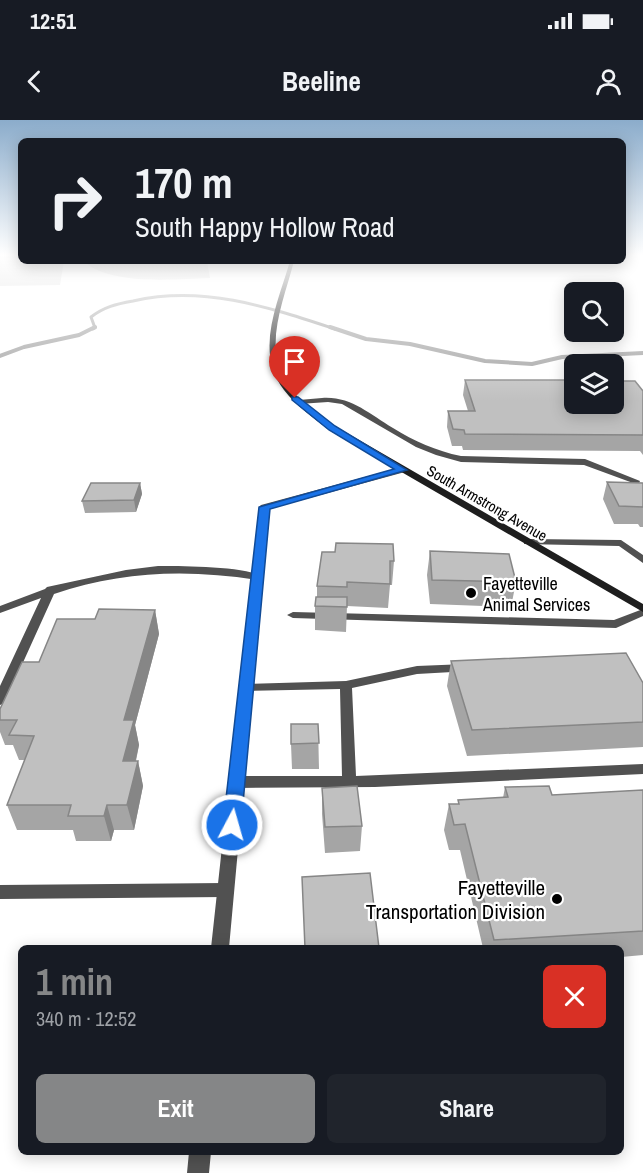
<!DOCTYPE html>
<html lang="en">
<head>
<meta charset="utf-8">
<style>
  body { margin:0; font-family:"Archivo Narrow",sans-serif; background:#20242c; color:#f1f3f6; height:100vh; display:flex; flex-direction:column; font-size:22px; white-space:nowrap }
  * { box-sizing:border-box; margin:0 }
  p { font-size:20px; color:#9ea1a6 }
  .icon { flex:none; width:33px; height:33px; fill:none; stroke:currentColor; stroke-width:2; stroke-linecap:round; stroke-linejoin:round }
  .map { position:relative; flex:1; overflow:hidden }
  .panel { position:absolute; left:18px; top:825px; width:606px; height:210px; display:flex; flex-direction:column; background:#171b24; border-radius:9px; box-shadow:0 3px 15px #0003 }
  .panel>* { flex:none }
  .guide { position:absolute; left:18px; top:18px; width:608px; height:126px; border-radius:9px; box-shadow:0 3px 15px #0003; background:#171b24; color:#f1f3f6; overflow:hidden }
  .tools { position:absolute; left:564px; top:162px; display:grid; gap:12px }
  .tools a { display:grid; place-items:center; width:60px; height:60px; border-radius:9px; background:#171b24; box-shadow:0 3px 15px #0003; font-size:30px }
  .pin { position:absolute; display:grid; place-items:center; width:51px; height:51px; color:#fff; margin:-62px -26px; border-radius:50% 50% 50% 0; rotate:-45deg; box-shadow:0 0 6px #0007 }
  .pin .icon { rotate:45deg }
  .me { position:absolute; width:66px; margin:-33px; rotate:6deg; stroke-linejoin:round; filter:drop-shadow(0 0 4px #0008) }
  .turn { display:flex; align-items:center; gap:21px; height:126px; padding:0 18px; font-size:27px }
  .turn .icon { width:78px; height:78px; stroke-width:2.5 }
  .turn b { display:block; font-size:42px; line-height:51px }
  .round { display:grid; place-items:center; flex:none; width:63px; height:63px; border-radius:9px; background:#20242c }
  .overview { display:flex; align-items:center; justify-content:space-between; height:102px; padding:0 18px }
  h1 { font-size:36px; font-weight:700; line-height:45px; color:#858687 }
  .button { display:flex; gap:12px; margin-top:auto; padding:12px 18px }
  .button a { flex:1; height:69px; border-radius:9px; background:#858687; color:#fff; font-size:24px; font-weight:700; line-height:69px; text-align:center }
  .button a+a { background:#20242c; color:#f1f3f6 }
  .status { display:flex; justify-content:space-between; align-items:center; height:42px; padding:0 30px; background:#171b24; direction:ltr }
  .status svg { height:16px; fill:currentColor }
  header { display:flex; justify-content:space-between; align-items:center; height:78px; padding:0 18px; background:#171b24; font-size:27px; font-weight:700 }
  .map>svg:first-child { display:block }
  .green { fill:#d8d8d8 }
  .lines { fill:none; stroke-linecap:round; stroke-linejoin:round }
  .stream-far1 { stroke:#9f9f9f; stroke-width:3 }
  .stream { stroke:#9f9f9f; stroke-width:4 }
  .lane { fill:#515151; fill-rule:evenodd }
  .street { fill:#515151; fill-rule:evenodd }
  .secondary { fill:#1e1e1e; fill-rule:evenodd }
  .wall { fill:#a5a5a5 }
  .shaded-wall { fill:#868686 }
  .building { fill:#c0c0c0; stroke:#868686; stroke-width:1.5 }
  .route { fill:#1a73e8; stroke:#114b97; stroke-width:1.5 }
  .poi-dot { fill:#000; stroke:#fff; stroke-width:2 }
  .labels { text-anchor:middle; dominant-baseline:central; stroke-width:4.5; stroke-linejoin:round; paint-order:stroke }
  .far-street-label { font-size:15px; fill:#000; stroke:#fff }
  .poi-label { font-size:18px; fill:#000; stroke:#fff; text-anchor:start }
  .near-poi-label { font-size:21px; fill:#000; stroke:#fff; text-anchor:end }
</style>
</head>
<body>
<div class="status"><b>12:51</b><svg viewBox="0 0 49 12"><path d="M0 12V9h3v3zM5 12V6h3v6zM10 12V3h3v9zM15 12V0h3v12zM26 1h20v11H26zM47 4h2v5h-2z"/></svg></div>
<header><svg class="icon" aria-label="back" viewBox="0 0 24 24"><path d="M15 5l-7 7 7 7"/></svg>Beeline<svg class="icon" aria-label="person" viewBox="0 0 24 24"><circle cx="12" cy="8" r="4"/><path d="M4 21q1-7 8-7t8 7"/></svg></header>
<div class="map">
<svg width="643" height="1053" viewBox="0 0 643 1053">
  <rect width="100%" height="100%" fill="#fff"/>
  <path class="green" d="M0 134H21V141H64L60 165 0 166Z
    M83 141H207L210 158C173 159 112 166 83 141Z"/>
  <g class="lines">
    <path class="stream-far1" d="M93 209 95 208 91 197C104 187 116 184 133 181 204 165 268 187 335 209"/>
    <path class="stream" d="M330 207 366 219 410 224 485 241 532 244 562 237 643 233
      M0 236 24 227 79 215 95 207"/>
    <path class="lane" d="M322 278C351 276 369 294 393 308 414 321 436 331 461 336L585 339 640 361 639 363H633L584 345 461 342 436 335 416 327 342 284 328 282 299 284 295 282 299 280Z
      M528 419 621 420 643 435V443L619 426 524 424V420Z
      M158 446C179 446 248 446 262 457L257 460C188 449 121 451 54 474L6 580 5 583 0 585V566L41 478 0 493V486L45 469 47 467 126 450Z
      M643 489V496L616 508 293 498 287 495 293 492 614 500Z
      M466 544 472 548 470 551 417 554 352 568 356 656 643 644V654L375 667 236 668 231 666 229 662 231 658 236 656H342L340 569 246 571 240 567 241 564 346 561 417 546Z
      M225 763 231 765 233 770 231 775 225 777 0 779V765Z"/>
    <path class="street" d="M402 347 405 348V352L269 389 229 828H211L259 387 261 385Z
      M189 1032H211L209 1053H187Z"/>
    <path class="secondary" d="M290 141H294C284 181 261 229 289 267 301 283 319 294 335 306L643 484V492L329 310C314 298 296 286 284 270 254 231 278 183 290 141Z"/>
  </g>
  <path class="wall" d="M465 260 643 271V335L640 331 463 330 462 326H452L447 307 448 291H468L463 275Z
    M607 362 643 363V407H640L638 404H614L603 379Z
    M140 363 142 374 136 392 85 393 82 381Z
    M430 431 516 462 511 487 430 484 427 455Z
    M322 432 394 441 392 465H390L388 488 347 486 346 512 315 510V486L317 477V466Z
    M155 490 159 514 135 605 139 625 136 641H138L143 666 134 710H114L111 721H76L73 710H17L7 685 25 640H19L13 625H5L0 612V589L39 542Z
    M451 541 643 563V627L467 636 447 566Z
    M318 604 319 649H292L291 624Z
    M505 667 552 675 643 670V835L621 837V828H483L460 730H449L444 710 449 684H458V680L503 678Z
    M322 668 362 706 360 731 325 733 322 694Z"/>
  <path class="shaded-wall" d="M140 363 142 374 136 392 134 380Z
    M155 490 159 514 135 605 139 625 130 666 123 641 124 600Z
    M138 641 143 666 134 710 127 685Z
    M107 685 114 710 111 721 104 696Z"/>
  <path class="building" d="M465 260H574V284H614V261H635L643 271V315L465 314 464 310 453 309 448 291H475Z
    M607 362 643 363V387L619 386Z
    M91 363H140L134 380 82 381Z
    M336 423 393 424 394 441H390V464L347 462V467L317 466 322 432H335Z
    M430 431 509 434 516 462 432 460Z
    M316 477H347V487L315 486Z
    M99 489 155 490 124 600H134L123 641H138L127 685H107L104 696H68L71 685H7L34 616 9 615 17 600H0V589L22 542H39L57 499H95Z
    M626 533 643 563V602L472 610 451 541Z
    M291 604H318L319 623 291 624Z
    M357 666 362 706 325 707 322 668Z
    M549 666 552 675 643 670V811L494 820 465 704 454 705 449 684H459L458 680 508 677 505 667Z
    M370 753 379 828H305L302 757Z"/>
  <linearGradient id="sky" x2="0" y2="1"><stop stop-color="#8baccb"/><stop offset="0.48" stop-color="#fff"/><stop offset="1" stop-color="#fff" stop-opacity="0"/></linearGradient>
  <rect width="643" height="281" fill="url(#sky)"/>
  <path class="route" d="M292 277H298L335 306 407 350 270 389 241 705 238 710 232 712 226 710 223 705 259 387 394 349 329 310 292 280Z"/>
  <g class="poi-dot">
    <circle cx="471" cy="473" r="6"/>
    <circle cx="557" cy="779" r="6"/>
  </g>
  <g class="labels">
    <g class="far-street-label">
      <text transform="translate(487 383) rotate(30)">South Armstrong Avenue</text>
    </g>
    <g class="poi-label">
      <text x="483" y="463">Fayetteville<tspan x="483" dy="21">Animal Services</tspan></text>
    </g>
    <g class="near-poi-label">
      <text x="545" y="767">Fayetteville<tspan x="545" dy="24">Transportation Division</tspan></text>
    </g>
  </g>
</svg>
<div class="tools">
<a><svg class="icon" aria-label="search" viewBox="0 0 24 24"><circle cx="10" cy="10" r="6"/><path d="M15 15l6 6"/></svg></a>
<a><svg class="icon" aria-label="layers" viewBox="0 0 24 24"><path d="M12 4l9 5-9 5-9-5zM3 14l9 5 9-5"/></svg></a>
</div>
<div class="pin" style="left:295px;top:278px;background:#d93025"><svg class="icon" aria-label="arrive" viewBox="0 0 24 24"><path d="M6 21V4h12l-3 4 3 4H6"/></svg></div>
<svg class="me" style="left:232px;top:705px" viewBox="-20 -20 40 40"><circle r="17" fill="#1a73e8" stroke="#fff" stroke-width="3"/><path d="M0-11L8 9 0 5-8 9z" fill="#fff"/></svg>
<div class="guide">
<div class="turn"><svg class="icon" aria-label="right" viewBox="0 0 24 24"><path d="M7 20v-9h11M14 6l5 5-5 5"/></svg><div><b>170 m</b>South Happy Hollow Road</div></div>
</div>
<section class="panel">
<div class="overview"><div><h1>1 min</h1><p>340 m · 12:52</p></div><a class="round" style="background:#d93025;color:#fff"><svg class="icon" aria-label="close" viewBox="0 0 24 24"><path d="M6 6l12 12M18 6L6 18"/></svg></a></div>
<div class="button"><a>Exit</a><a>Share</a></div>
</section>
</div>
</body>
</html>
